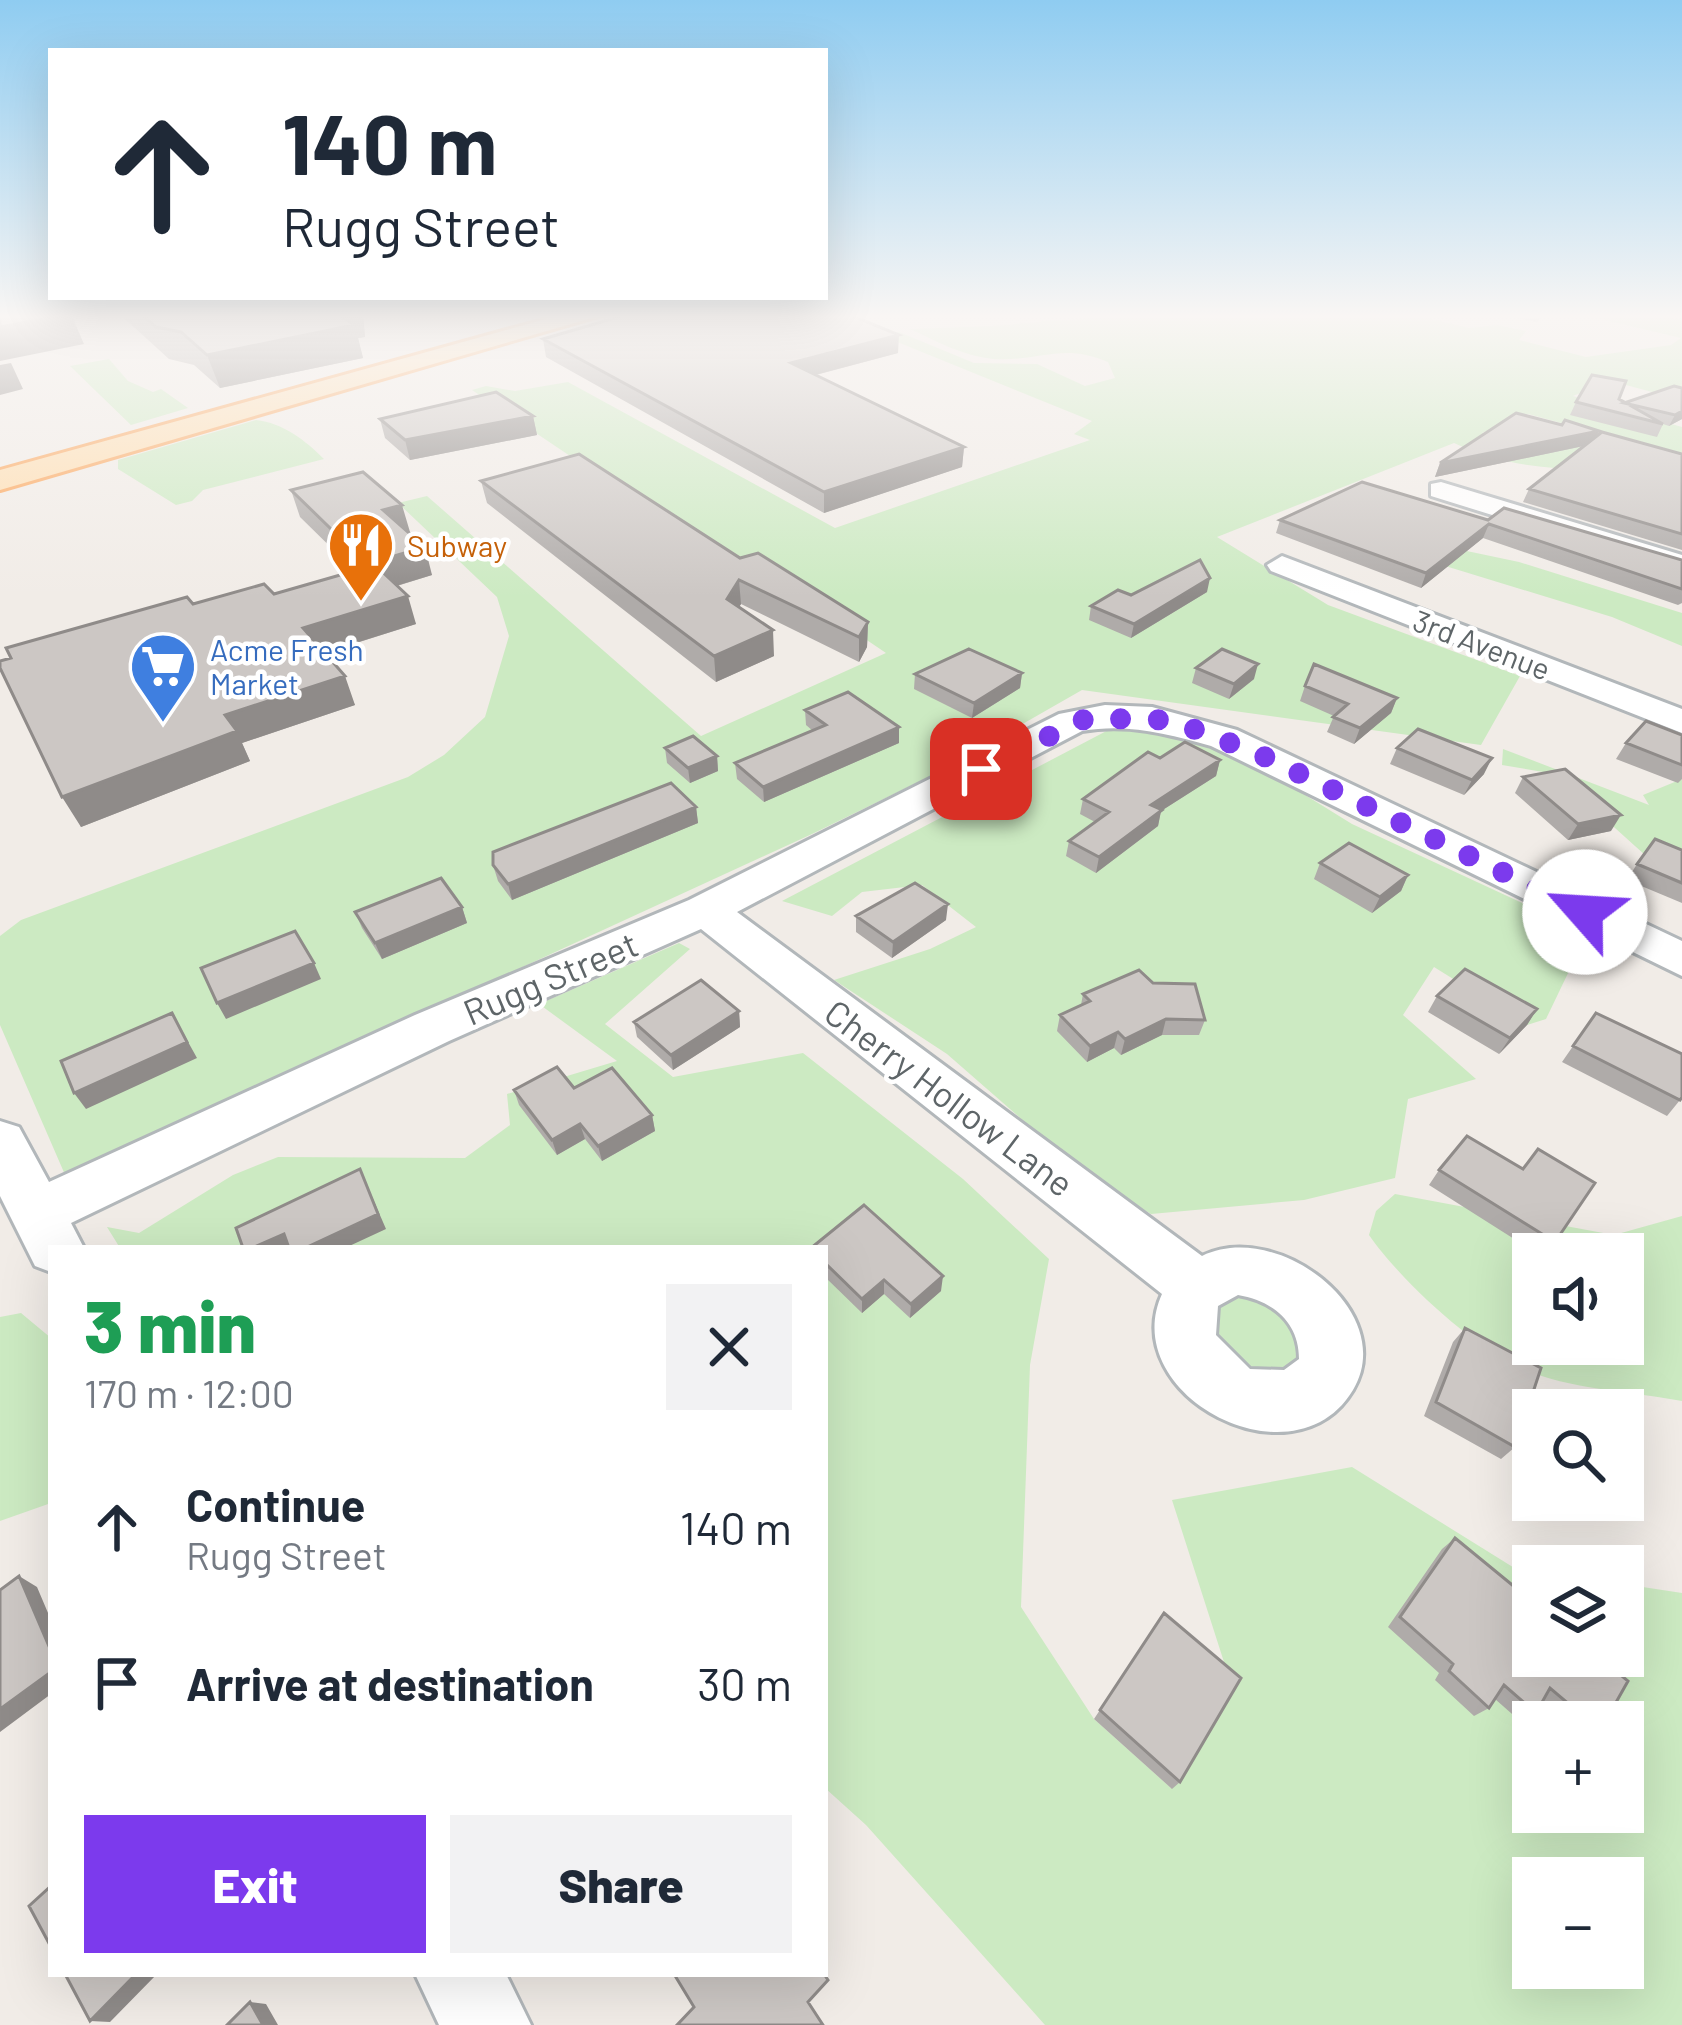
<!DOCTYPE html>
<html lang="en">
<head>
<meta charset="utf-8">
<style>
  body { margin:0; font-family:Barlow,sans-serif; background:#f2f2f3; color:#1f2937; height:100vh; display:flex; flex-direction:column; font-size:45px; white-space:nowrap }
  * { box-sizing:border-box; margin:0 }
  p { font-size:39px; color:#747a83 }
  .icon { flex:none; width:66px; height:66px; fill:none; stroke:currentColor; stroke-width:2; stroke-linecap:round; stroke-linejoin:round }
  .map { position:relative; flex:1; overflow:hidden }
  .details { position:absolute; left:48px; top:1245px; width:780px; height:732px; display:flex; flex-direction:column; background:#fff; border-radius:0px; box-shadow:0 12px 48px #0002 }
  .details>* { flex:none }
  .guide { position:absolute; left:48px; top:48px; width:780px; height:252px; border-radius:0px; box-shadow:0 12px 48px #0002; background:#fff; color:#1f2937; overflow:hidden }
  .fabs { position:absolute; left:1512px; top:1233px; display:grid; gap:24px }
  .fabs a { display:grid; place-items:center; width:132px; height:132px; border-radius:0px; background:#fff; box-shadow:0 12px 48px #0002; font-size:60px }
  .pin { position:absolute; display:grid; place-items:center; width:102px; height:102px; color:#fff; margin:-51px; border-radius:24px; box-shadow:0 6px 18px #0006 }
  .me { position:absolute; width:132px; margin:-66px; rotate:296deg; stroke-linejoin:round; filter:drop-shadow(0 0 9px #0008) }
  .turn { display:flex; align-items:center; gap:42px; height:252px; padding:0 36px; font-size:54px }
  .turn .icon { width:156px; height:156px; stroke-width:2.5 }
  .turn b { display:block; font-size:84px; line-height:102px }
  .round { display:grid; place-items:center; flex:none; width:126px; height:126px; border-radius:0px; background:#f2f2f3 }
  .summary { display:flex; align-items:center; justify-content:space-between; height:204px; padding:0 36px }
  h1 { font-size:72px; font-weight:800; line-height:90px; color:#1e9e55 }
  .primary-button { display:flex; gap:24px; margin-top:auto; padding:24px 36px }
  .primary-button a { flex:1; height:138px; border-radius:0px; background:#7c3aed; color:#fff; font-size:48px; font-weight:800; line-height:138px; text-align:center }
  .primary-button a+a { background:#f2f2f3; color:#1f2937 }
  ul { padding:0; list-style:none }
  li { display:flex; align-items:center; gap:36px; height:156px; padding:0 36px }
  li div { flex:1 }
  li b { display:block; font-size:45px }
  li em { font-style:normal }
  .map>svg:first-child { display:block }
  .green { fill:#cceac2; fill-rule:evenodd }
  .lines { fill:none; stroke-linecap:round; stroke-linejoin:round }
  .minor-casing { stroke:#b2b7ba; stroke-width:6 }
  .major-casing { stroke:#fca355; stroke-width:6 }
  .minor { fill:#fff; fill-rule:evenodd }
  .major { fill:#ffddae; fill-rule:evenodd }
  .wall { fill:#afaba9 }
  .shaded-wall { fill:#8f8b89 }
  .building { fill:#ccc7c4; stroke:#8f8b89; stroke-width:3 }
  .route { stroke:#7c3aed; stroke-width:21; stroke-dasharray:0 37.8 }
  .labels { text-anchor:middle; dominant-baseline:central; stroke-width:9; stroke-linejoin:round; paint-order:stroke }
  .far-food-label { font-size:30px; fill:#c56008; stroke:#fff; text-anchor:start }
  .far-street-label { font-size:30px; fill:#5e6568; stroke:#fff }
  .far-shop-label { font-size:30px; fill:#366cbe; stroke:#fff; text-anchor:start }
  .street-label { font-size:36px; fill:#5e6568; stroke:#fff }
</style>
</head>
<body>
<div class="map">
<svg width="1682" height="2025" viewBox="0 0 1682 2025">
  <rect width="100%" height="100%" fill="#f1ece7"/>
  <path class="green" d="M1102 314H1412L1469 328 1497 325 1526 331 1519 340 1586 357 1671 345 1681 338 1580 314 1682 319V400L1611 381 1573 396 1682 427V456L1528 414 1482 433 1556 430 1682 464C1603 469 1528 478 1454 443L1217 537 1328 605 1520 676 1481 745 1082 690 939 772 812 834 66 1177 0 1025V936L21 920 408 777 444 755 485 717 509 636 497 597 398 503 427 496 701 736 886 653 763 570 747 575 472 390 486 386 515 391 568 382 835 528 1090 440 1074 434 1092 421 885 337 899 332 974 363 1037 364 1085 386 1115 378 1108 362C1062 342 1039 362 993 359 963 356 936 341 910 329 956 327 999 327 1045 321 1066 318 1082 322 1102 314Z
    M109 359 128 381 153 392 161 389 188 408 131 425 70 366Z
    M256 420C283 423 305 440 324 459L203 490 192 501 176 505 118 469V460Z
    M1443 546 1519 562 1682 613V646L1612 617 1416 557Z
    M1116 726 1229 748 1352 824 1550 916 1583 942 1546 1019 1527 1025 1434 967 1403 1015 1476 1079 1408 1099 1395 1178 1304 1200 1151 1214 1088 1177 947 1054 834 980 930 949 976 927 922 885 862 892 832 916 782 901Z
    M1503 749 1649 805 1643 795 1682 779V871L1645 855 1555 774 1502 765Z
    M679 943 690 949 605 1024 673 1077 803 1053 963 1179 1049 1259 1030 1365 1021 1607 1094 1719 1171 1788 1232 1687 1172 1500 1352 1467 1516 1569 1533 1572V1656H1623V1584L1682 1593V2025H1045L866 1825 825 1788V1248H120L107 1227 139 1233 233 1175 278 1157 465 1158 510 1125 507 1094 617 1061 539 1004ZM1533 1722H1623V1812H1533ZM1533 1878H1623V1968H1533Z
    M1395 1194 1614 1235 1682 1216V1401C1635 1392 1579 1390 1533 1373 1479 1354 1401 1281 1369 1235L1376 1211ZM1533 1254H1623V1344H1533Z
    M1230 1293 1280 1301 1309 1359 1276 1384 1216 1354 1210 1312Z
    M21 1313 51 1338V1503L0 1521V1317Z"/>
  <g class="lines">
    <g class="minor-casing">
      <path id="minor" d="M1441 482 1682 555V574L1431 496V484Z
        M1282 556 1682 709V733L1271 571 1267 565Z
        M1105 705 1152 707 1237 730 1682 941V976L1211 746C1167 734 1128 723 1082 731L737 912 1202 1256C1278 1219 1399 1312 1353 1390 1294 1489 1116 1395 1162 1294L701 929 449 1041 71 1223 84 1248H51V1272L35 1266 0 1196V1121L19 1127 49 1182 415 1015 689 900 1059 714ZM1238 1295C1273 1301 1299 1322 1299 1359L1284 1370 1250 1369 1216 1335 1218 1306Z
        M415 1974H506L531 2025H439Z"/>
    </g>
    <g class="major-casing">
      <path id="major" d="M564 314H605L0 490V470Z"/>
    </g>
    <use href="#minor" class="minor"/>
    <use href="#major" class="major"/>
  </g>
  <path class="wall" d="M123 314H363L365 337 358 338 363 358 220 388 194 365 169 359 124 318Z
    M1495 314H1542L1538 322Z
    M543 339 898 353 816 375 964 447 962 467 824 513 546 357Z
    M1682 388V419L1669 426 1663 424 1657 437 1570 415 1576 402 1619 399 1625 402Z
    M533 416 537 435 410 460 385 438 380 419Z
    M1562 425 1599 431 1596 437 1682 454V550L1523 502 1529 489 1584 446 1435 477 1440 463Z
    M481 481 740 558 868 622 867 647 859 662 741 604 739 607 774 656 716 682 487 503Z
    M291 490 410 532H408L432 575 397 586 416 624 325 653 355 705 242 743 250 761 81 827 11 658 193 604 274 594 355 571 300 517Z
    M1280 520H1488L1682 560V603L1678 605 1483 538 1421 588 1276 533Z
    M1207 592 1131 638 1089 620 1091 606 1131 595Z
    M1196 668 1254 679 1229 699 1192 683Z
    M1022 673 1020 688 972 718 914 689 915 674Z
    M1305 686 1397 698 1391 713 1354 744 1327 732 1334 716 1300 701Z
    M805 710 899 727V743L764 802 737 779 735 763 813 731 806 725Z
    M1682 735V779L1678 783 1616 759 1626 743Z
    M665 748 717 756 718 771 690 783 667 763Z
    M1397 748 1484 774 1464 795 1390 764Z
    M1160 758 1220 760 1216 776 1161 811 1158 826 1096 873 1066 856 1069 841 1095 822 1080 814 1083 799Z
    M1523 777 1611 831 1568 840 1515 793Z
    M696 807 698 823 512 900 498 881 493 865Z
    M1682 850V903L1627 880 1637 864Z
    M1320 863 1408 875 1401 891 1372 913 1314 879Z
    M462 907 467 923 382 959 362 928 355 912Z
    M856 916 946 920 892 958 856 932Z
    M1153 983 1205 1020 1199 1035H1162L1121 1055 1114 1048 1087 1062 1057 1031 1060 1015 1081 1005 1083 994Z
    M1437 996 1537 1009 1527 1025 1499 1054 1428 1012Z
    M739 1011 740 1027 673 1070 637 1037 634 1022Z
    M1596 1013 1680 1100 1667 1116 1562 1062Z
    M574 1088 652 1115 655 1131 602 1161 585 1139 557 1155 519 1105 514 1090Z
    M1439 1170 1555 1242 1544 1254H1538L1429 1185Z
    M825 1248 941 1291 910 1318 884 1294 862 1313 825 1277Z
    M1465 1328 1515 1447 1501 1459 1424 1416 1453 1342Z
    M1455 1538 1605 1722H1563L1541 1704 1536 1713 1520 1721 1495 1699 1489 1708 1474 1716 1435 1680 1439 1673 1388 1627 1442 1549Z
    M1164 1613 1180 1782 1172 1789 1094 1719Z"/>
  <path class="shaded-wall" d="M71 314 84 344 0 361V327Z
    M333 314H363L365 337 358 338 363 358 220 388 207 355Z
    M899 335 898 353 792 381 791 363Z
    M11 363 23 389 0 395V365Z
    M1682 411V419L1669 426 1675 415Z
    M533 416 537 435 410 460 405 440Z
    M1599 431 1593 444 1435 477 1440 463Z
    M964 447 962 467 824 513V492Z
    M402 505 410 532 391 537 383 510Z
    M1489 524 1483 538 1421 588 1426 573Z
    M425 547 432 575 376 592 367 564Z
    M1210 578 1207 592 1131 638 1134 624Z
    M739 580 741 604 729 624 727 599Z
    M408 596 416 624 314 656 303 628Z
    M868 622 867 647 859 662V637Z
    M773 630 774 656 716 682 714 656Z
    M1258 664 1254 679 1229 699 1234 684Z
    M1022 673 1020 688 972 718 974 703Z
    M345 676 355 705 242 743 250 761 81 827 62 797 225 715Z
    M1397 698 1391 713 1354 744 1360 728Z
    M899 727V743L764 802 763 787Z
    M717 756 718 771 690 783 688 768Z
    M1492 758 1484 774 1464 795 1472 780Z
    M1220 760 1216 776 1161 811 1158 826 1096 873 1099 857 1151 805Z
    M696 807 698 823 512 900 508 884Z
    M1621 815 1611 831 1568 840 1578 824Z
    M1408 875 1401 891 1372 913 1380 897Z
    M948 904 946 920 892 958 893 942Z
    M462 907 467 923 382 959 375 943Z
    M314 963 321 979 226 1019 217 1003Z
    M1537 1009 1527 1025 1499 1054 1510 1038Z
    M739 1011 740 1027 673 1070 671 1055Z
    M172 1013 197 1058 86 1109 74 1093Z
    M1166 1019 1162 1035 1121 1055 1125 1039Z
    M1118 1032 1114 1048 1087 1062 1090 1046Z
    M652 1115 655 1131 602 1161 598 1146Z
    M580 1124 585 1139 557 1155 552 1140Z
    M360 1169 386 1229 345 1248H305Z
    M284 1234 293 1248H252Z
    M943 1276 941 1291 910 1318 911 1304Z
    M884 1280V1294L862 1313V1299Z
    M19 1576 37 1587 51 1620V1651Z
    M51 1672V1694L0 1732V1709Z
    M136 1974H157L110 2022 90 2021Z
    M250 2002 266 2004 278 2025H263Z"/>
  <path class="building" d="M0 314H69L0 327Z
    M142 314H338L354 325 207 355 181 332 156 327Z
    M629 314H848L899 335 791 363 964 447 824 492 543 339Z
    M1592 375 1626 381 1619 399 1663 424 1576 402Z
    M1674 386 1682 388V411L1675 415 1624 403Z
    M496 392 533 416 405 440 380 419Z
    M1516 413 1562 425 1565 420 1599 431 1440 463Z
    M1602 432 1682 454V534L1529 489Z
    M579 454 740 558 758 553 868 622 859 637 739 580 727 599 773 630 714 656 481 481Z
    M363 472 402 505 383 510 425 547 367 564 291 490Z
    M1362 482 1488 520 1504 508 1682 560V589L1489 524 1426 573 1280 520Z
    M1200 560 1210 578 1134 624 1091 606 1118 590 1131 595Z
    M375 565 408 596 303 628 345 676 225 715 237 731 62 797 0 668V661L11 658 6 648 187 597 193 604 264 584 274 594Z
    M969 649 1022 673 974 703 915 674Z
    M1222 649 1258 664 1234 684 1196 668Z
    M1314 664 1397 698 1360 728 1333 717 1348 704 1305 686Z
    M848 692 899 727 763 787 735 763 826 725 805 710Z
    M1646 721 1682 735V765L1626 743Z
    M1418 729 1492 758 1472 780 1397 748Z
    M693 736 717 756 688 768 665 748Z
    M1185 742 1220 760 1151 805 1162 810 1099 857 1069 841 1109 812 1083 799 1148 752 1160 758Z
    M1565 769 1621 815 1578 824 1523 777Z
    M671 783 696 807 508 884 493 865V852Z
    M1655 839 1682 850V883L1637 864Z
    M1349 843 1408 875 1380 897 1320 863Z
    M441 878 462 907 375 943 355 912Z
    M915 883 948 904 893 942 856 916Z
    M295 931 314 963 217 1003 201 968Z
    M1465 969 1537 1009 1510 1038 1437 996Z
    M1139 970 1153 983 1195 984 1205 1020 1166 1019 1125 1039 1118 1032 1090 1046 1060 1015 1090 1001 1083 994Z
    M701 980 739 1011 671 1055 634 1022Z
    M172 1013 187 1042 74 1093 61 1061Z
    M1596 1013 1682 1054V1097L1680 1100 1573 1046Z
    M557 1067 574 1088 612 1068 652 1115 598 1146 580 1124 552 1140 514 1090Z
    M1467 1136 1523 1169 1538 1149 1595 1183 1555 1242 1439 1170Z
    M360 1169 378 1214 305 1248H289L284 1234 252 1248H243L236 1228Z
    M864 1205 943 1276 911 1304 884 1280 862 1299 825 1263V1248H811Z
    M1465 1328 1541 1368 1515 1447 1436 1402Z
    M1455 1538 1533 1602V1656H1598L1628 1681 1605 1722H1590L1550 1688 1536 1713 1504 1685 1489 1708 1449 1671 1453 1664 1400 1617Z
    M19 1576 51 1651V1672L0 1709V1590Z
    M1164 1613 1241 1678 1180 1782 1100 1710Z
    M51 1886V1947L29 1906Z
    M65 1974H136L90 2021Z
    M674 1974H824L828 1980 808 2002 823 2025H677L694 2007Z
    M250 2002 263 2025H227Z"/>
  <linearGradient id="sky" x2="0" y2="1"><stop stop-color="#8fccf1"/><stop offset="0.53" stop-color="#f9f6f4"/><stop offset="1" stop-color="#f9f6f4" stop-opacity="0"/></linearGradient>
  <rect width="1682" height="597" fill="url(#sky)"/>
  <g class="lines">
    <path class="route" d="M981 769 1087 718 1170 720 1259 754 1585 912"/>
  </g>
  <defs>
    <g id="restaurant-pin" transform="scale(3.45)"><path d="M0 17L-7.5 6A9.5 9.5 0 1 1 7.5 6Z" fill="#e8710a" stroke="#fff"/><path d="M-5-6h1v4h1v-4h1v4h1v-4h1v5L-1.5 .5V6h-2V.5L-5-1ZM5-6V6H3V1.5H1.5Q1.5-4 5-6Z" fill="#fff"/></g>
    <g id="supermarket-pin" transform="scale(3.45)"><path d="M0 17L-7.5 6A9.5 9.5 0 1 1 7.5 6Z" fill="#3f7fe0" stroke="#fff"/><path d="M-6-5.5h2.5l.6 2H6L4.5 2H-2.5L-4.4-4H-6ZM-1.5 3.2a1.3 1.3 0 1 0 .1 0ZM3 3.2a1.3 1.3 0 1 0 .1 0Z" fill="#fff"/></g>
  </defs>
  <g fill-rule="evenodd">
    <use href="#restaurant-pin" x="361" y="545"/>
    <use href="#supermarket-pin" x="163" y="666"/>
  </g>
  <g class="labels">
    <g class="far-food-label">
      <text x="407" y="545">Subway</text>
    </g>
    <g class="far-street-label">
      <text transform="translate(1482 644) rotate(21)">3rd Avenue</text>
    </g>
    <g class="far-shop-label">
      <text x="210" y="649">Acme Fresh<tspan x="210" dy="34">Market</tspan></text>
    </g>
    <g class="street-label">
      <text transform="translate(550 977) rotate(-23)">Rugg Street</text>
      <text transform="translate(950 1097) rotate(37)">Cherry Hollow Lane</text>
    </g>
  </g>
</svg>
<div class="fabs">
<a><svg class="icon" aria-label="sound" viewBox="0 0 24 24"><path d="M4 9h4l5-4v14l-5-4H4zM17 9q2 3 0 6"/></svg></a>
<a><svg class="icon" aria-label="search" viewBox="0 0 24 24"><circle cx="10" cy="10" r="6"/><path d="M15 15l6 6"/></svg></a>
<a><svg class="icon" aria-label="layers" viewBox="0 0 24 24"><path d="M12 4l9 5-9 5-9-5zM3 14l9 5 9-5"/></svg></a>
<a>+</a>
<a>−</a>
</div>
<div class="pin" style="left:981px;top:769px;background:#d93025"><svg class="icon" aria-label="arrive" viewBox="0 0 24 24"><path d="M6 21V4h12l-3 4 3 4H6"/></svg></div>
<svg class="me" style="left:1585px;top:912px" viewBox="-20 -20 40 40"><circle r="19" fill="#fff"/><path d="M0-13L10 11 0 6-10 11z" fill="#7c3aed"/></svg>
<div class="guide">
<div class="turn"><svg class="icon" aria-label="ahead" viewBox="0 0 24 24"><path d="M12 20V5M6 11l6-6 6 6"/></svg><div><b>140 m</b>Rugg Street</div></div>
</div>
<section class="details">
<div class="summary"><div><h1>3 min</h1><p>170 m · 12:00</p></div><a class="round"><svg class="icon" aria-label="close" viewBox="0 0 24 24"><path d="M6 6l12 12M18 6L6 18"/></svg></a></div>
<ul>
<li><svg class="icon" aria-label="ahead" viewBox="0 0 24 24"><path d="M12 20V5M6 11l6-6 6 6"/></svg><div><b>Continue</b><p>Rugg Street</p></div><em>140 m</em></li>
<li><svg class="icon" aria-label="arrive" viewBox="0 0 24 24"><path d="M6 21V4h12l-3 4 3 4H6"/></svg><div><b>Arrive at destination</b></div><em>30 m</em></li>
</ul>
<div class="primary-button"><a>Exit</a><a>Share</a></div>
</section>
</div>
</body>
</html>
